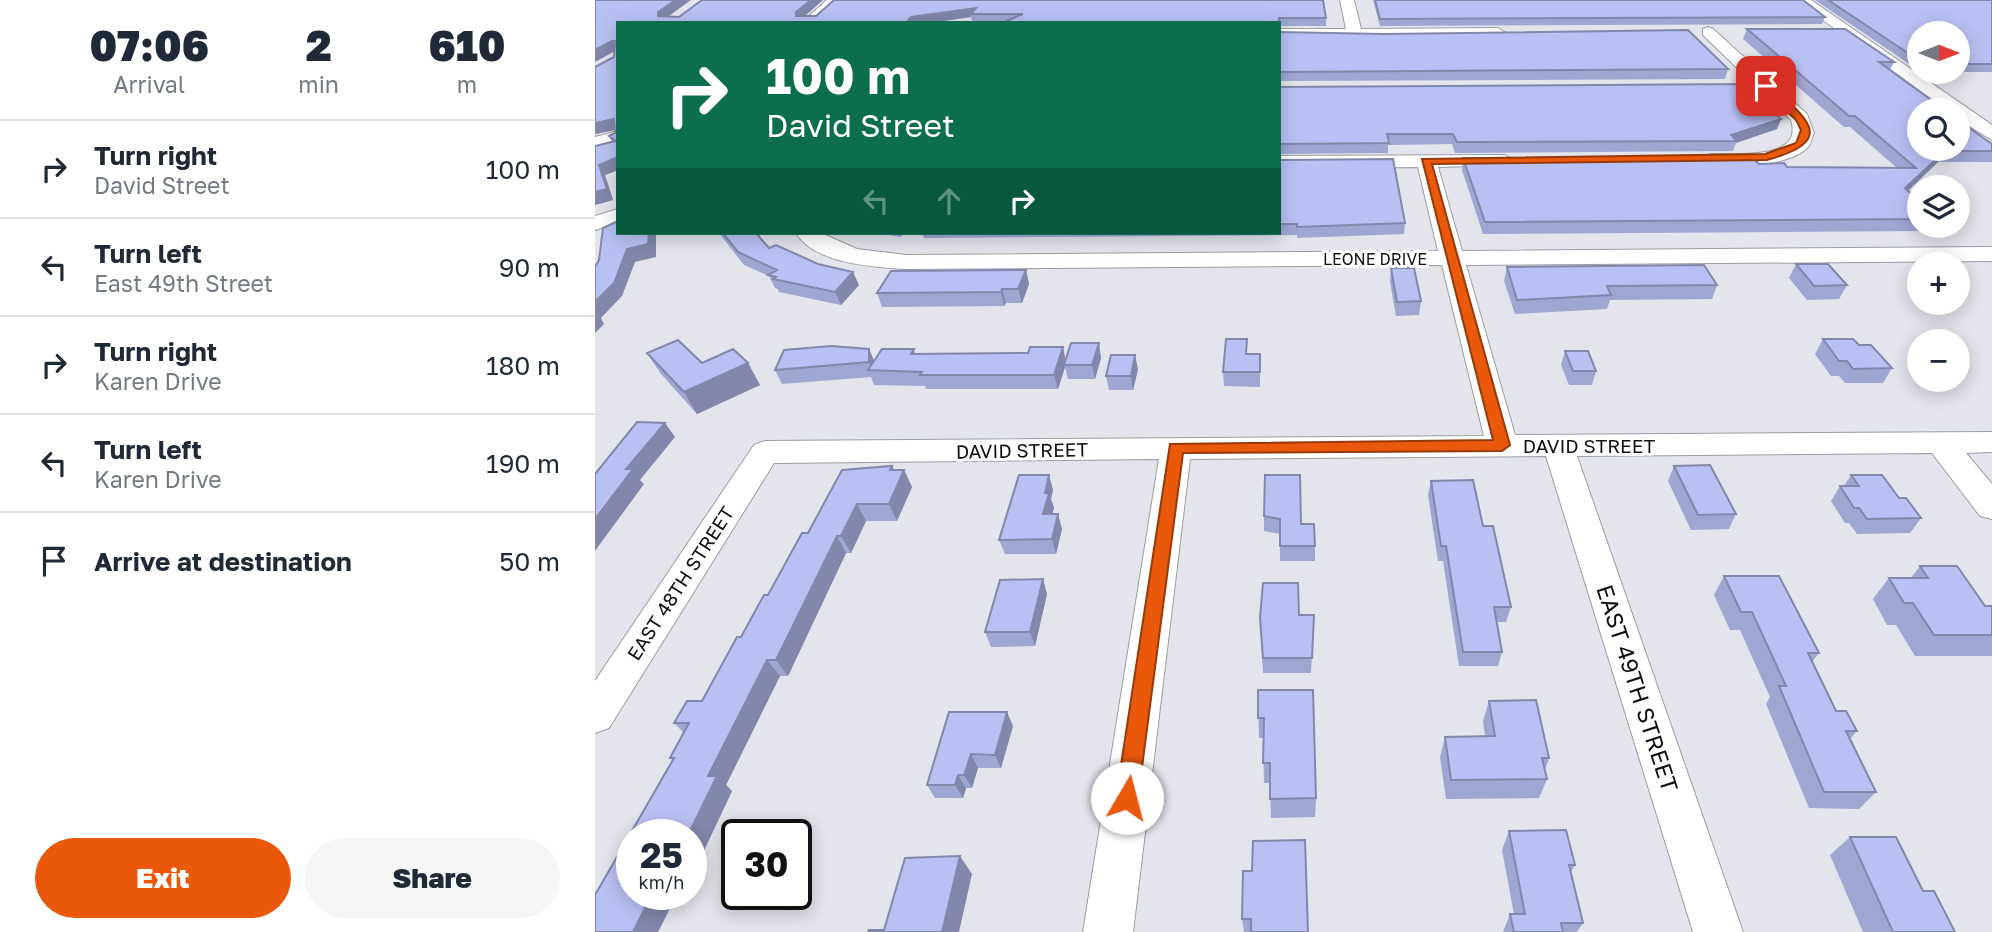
<!DOCTYPE html>
<html lang="en">
<head>
<meta charset="utf-8">
<style>
  body { margin:0; font-family:"Golos Text",sans-serif; background:#f6f6f7; color:#1f2937; height:100vh; display:flex; flex-direction:column; font-size:26px; white-space:nowrap }
  * { box-sizing:border-box; margin:0 }
  p { font-size:23px; color:#747a83 }
  .icon { flex:none; width:38px; height:38px; fill:none; stroke:currentColor; stroke-width:2; stroke-linecap:round; stroke-linejoin:round }
  .map { position:relative; flex:1; overflow:hidden }
  .drawer { display:flex; flex-direction:column; background:#fff; width:595px }
  .drawer>* { flex:none }
  .banner { position:absolute; left:21px; top:21px; width:665px; height:214px; border-radius:0px; box-shadow:0 4px 18px #0003; background:#0b6e4f; color:#fff; overflow:hidden }
  .needle { width:46px; rotate:90deg }
  .tools { position:absolute; left:1312px; top:21px; display:grid; gap:14px }
  .tools a { display:grid; place-items:center; width:63px; height:63px; border-radius:50%; background:#fff; box-shadow:0 4px 18px #0003; font-size:35px }
  .speed { position:absolute; left:21px; top:819px; display:flex; gap:14px; font-size:35px; font-weight:700; text-align:center }
  .speed>* { display:grid; place-content:center; width:91px; height:91px; border-radius:50%; background:#fff; box-shadow:0 4px 18px #0003; line-height:1 }
  .speed small { font-size:18px; font-weight:400 }
  .speed .limit { border:4px solid #111; border-radius:10px; background:#fff; color:#111 }
  .pin { position:absolute; display:grid; place-items:center; width:60px; height:60px; color:#fff; margin:-30px; border-radius:14px; box-shadow:0 4px 10px #0006 }
  .me { position:absolute; width:77px; margin:-38px; rotate:8deg; stroke-linejoin:round; filter:drop-shadow(0 0 5px #0008) }
  .turn { display:flex; align-items:center; gap:24px; height:147px; padding:0 35px; font-size:32px }
  .turn .icon { width:91px; height:91px; stroke-width:2.5 }
  .turn b { display:block; font-size:49px; line-height:60px }
  .lanes { display:flex; align-items:center; height:66px; padding:0 35px; background:#0003; justify-content:center; gap:35px; direction:ltr }
  .lanes .off { opacity:.35 }
  .eta { display:flex; justify-content:space-evenly; align-items:center; height:119px; text-align:center }
  .eta b { font-size:42px; font-weight:800; line-height:49px }
  .action { display:flex; gap:14px; margin-top:auto; padding:14px 35px }
  .action a { flex:1; height:80px; border-radius:42px; background:#ea580c; color:#fff; font-size:28px; font-weight:800; line-height:80px; text-align:center }
  .action a+a { background:#f6f6f7; color:#1f2937 }
  ul { padding:0; list-style:none }
  li { display:flex; align-items:center; gap:21px; height:98px; padding:0 35px; border-top:2px solid #e0e1e3 }
  li div { flex:1 }
  li b { display:block; font-size:26px }
  li em { font-style:normal }
  main { display:flex; flex:1; min-height:0 }
  .map>svg:first-child { display:block }
  .lines { fill:none; stroke-linecap:round; stroke-linejoin:round }
  .minor-casing { stroke:#9b9da4; stroke-width:2 }
  .minor { fill:#fff; fill-rule:evenodd }
  .wall { fill:#9fa6d2; fill-rule:evenodd }
  .shaded-wall { fill:#8287ab }
  .building { fill:#b9c1f4; stroke:#8287ab; stroke-width:2 }
  .route { fill:#ea580c; stroke:#983908; stroke-width:2 }
  .labels { text-anchor:middle; dominant-baseline:central; stroke-width:6; stroke-linejoin:round; paint-order:stroke }
  .far-street-label { font-size:16px; fill:#101013; stroke:#fff }
  .street-label { font-size:19px; fill:#101013; stroke:#fff }
  .near-street-label { font-size:23px; fill:#101013; stroke:#fff }
</style>
</head>
<body>
<main>
<section class="drawer">
<div class="eta">
<div><b>07:06</b><p>Arrival</p></div>
<div><b>2</b><p>min</p></div>
<div><b>610</b><p>m</p></div>
</div>
<ul>
<li><svg class="icon" aria-label="right" viewBox="0 0 24 24"><path d="M7 20v-9h11M14 6l5 5-5 5"/></svg><div><b>Turn right</b><p>David Street</p></div><em>100 m</em></li>
<li><svg class="icon" aria-label="left" viewBox="0 0 24 24"><path d="M17 20v-9H6M10 6l-5 5 5 5"/></svg><div><b>Turn left</b><p>East 49th Street</p></div><em>90 m</em></li>
<li><svg class="icon" aria-label="right" viewBox="0 0 24 24"><path d="M7 20v-9h11M14 6l5 5-5 5"/></svg><div><b>Turn right</b><p>Karen Drive</p></div><em>180 m</em></li>
<li><svg class="icon" aria-label="left" viewBox="0 0 24 24"><path d="M17 20v-9H6M10 6l-5 5 5 5"/></svg><div><b>Turn left</b><p>Karen Drive</p></div><em>190 m</em></li>
<li><svg class="icon" aria-label="arrive" viewBox="0 0 24 24"><path d="M6 21V4h12l-3 4 3 4H6"/></svg><div><b>Arrive at destination</b></div><em>50 m</em></li>
</ul>
<div class="action"><a>Exit</a><a>Share</a></div>
</section>
<div class="map">
<svg width="1397" height="932" viewBox="0 0 1397 932">
  <rect width="100%" height="100%" fill="#e3e4ec"/>
  <g class="lines">
    <g class="minor-casing">
      <path id="minor" d="M232 0H247L222 23H206Z
        M745 0H759L766 29 903 28 911 33 903 38 684 39V29H751Z
        M1200 0H1216L1397 125V140L1363 119V110H1352Z
        M1113 27 1118 29 1212 114 1219 133C1217 138 1216 144 1212 148 1194 166 1133 170 1109 164L1106 160 1109 156 1116 154C1142 154 1209 160 1196 120L1108 35V29Z
        M23 131V143L0 149V137Z
        M910 155 920 161 917 165 843 167 867 251 1397 247V261L871 265 920 435 1397 432V452L1371 453 1397 484V519L1385 516 1337 453 982 456 1148 932H1098L951 456 595 459 538 932H488L564 459 179 463 14 728 0 733V681L159 445 170 441 889 436 847 265 311 269C278 267 220 264 201 233H226L262 249 311 255 843 251 823 167 684 168V156Z
        M23 209V223L0 230V216Z"/>
    </g>
    <use href="#minor" class="minor"/>
  </g>
  <path class="wall" d="M0 0 74 16 84 17 228 0 210 16H221L239 0 731 18V26H684V23H378L376 17 23 23V170L10 175 18 200 0 205V146L17 142 14 136 20 133V130L1 134 0 133V67L19 57 20 51Z
    M778 0H1209L1230 17 1227 24 785 26Z
    M1220 0H1397V72H1326ZM1325 33H1363V72H1325Z
    M1152 29 1299 62 1295 70 1397 144V162H1343L1313 191 1325 202V226H1339L1336 231 888 234 867 170 868 158 1164 164 1192 167 1302 168 1255 127H1249L1148 39Z
    M684 32 1133 69 1130 79 684 81Z
    M684 87 1186 119 1182 129 1141 143 1138 151 860 153 857 144 793 145V153L684 154Z
    M684 160 810 223 809 234 702 238V235L329 238 327 233H684Z
    M124 233H161L174 248 264 285 246 305 184 292 183 289 180 288 174 276 149 265Z
    M281 233H309L306 237Z
    M1201 264 1252 285 1244 299 1212 300 1194 278Z
    M912 267 1122 285 1117 299 1015 300 1012 309 920 314 909 281Z
    M796 268 826 301 824 315 801 316 795 282Z
    M431 270 434 284 427 303H411L409 306 287 307 282 293Z
    M1228 339 1264 345 1297 368 1288 383H1250L1244 376H1236L1220 354Z
    M274 349 279 361 319 349 320 354 471 359 506 358 500 379H473L470 367 463 389H331L330 386 279 385 276 377 187 384 180 370Z
    M970 351 1001 371 997 385H974L966 365Z
    M52 353 107 363H153L165 385 102 414 66 374Z
    M652 354H665V387L629 386 628 372Z
    M543 369 538 390H514L511 376Z
    M297 466 299 470H309L317 487 302 521H271L256 553H251L193 676H185L131 785 137 791 96 878V835H37V894H82L63 932H0V895L77 760 75 758 89 733 79 723 92 701H107L142 637H146L169 595H173L207 533H213L247 470Z
    M1079 466 1141 514 1134 529 1096 530 1073 481Z
    M1256 475 1304 498 1326 518 1315 533 1262 534 1254 523H1250L1236 501 1245 486H1249Z
    M836 481 888 526 916 607 911 622H902L907 652 903 666H864L848 561H843L833 495Z
    M458 490 456 499 459 508 457 514 467 529 461 554H410L404 540Z
    M669 516 706 524 720 546V561H685V534L669 531Z
    M1325 566 1390 606H1397V656H1320L1301 625H1292L1278 599 1294 578H1316Z
    M1129 576 1224 653 1217 662 1241 711 1262 731 1255 739 1281 792 1264 809 1214 808 1171 704 1175 697 1145 630H1135L1119 595Z
    M452 594 440 646 396 647 390 632Z
    M704 615H719L716 673H668L665 618Z
    M663 690 721 798 720 817 676 818 675 783H669L668 738H664Z
    M894 701 954 758 950 770 952 779 944 798 851 799 845 757 850 737 890 736 888 721Z
    M418 726 406 768H383L377 788H371L368 798H340L332 785Z
    M914 831 980 865 976 872 988 923 982 932H908L915 914H919L907 850Z
    M1255 837 1360 932H1268L1235 855Z
    M648 871 713 932H649L647 919Z"/>
  <path class="shaded-wall" d="M81 0H96L67 21 63 16V12Z
    M216 0H228L204 21 201 16V12Z
    M381 8 376 14V17L336 23H311L316 17Z
    M17 41 22 50 0 62V50Z
    M19 119 23 129 1 134 0 132V123Z
    M1186 119 1182 129 1141 143 1142 141 1136 135Z
    M1350 151 1343 162 1303 200 1310 188Z
    M23 157V170L10 175 18 200 0 205V192L4 165Z
    M54 233H61V257L40 262 27 296 6 318 9 324 0 333V302L32 249Z
    M431 270 434 284 427 303 423 289Z
    M258 272 264 285 246 305 240 292Z
    M407 289 411 303 409 306 406 292Z
    M504 343 506 358 500 379 497 365Z
    M468 347 471 362 469 365 470 367 463 389 459 375Z
    M274 349 280 363 278 371 274 362Z
    M540 355 543 369 538 390 536 376Z
    M153 363 165 385 102 414 89 392Z
    M70 423 80 437 45 480 49 484 0 551V519L31 469Z
    M297 466 304 481 309 470 317 487 302 521 294 504 295 470Z
    M454 475 458 490 456 499 459 508 453 529 448 514 450 493Z
    M262 504 271 521 256 553 246 536Z
    M463 514 467 529 461 554 457 539Z
    M242 536 251 553 193 676 181 660Z
    M448 579 452 594 440 646 435 632Z
    M172 660 185 676 131 785 137 791 96 878V835H93L113 776Z
    M412 712 418 726 406 768 400 755Z
    M376 754 383 768 377 788 369 775Z
    M363 775 371 788 368 798 360 785Z
    M365 856 377 874 364 932H347Z
    M57 894H82L63 932H38Z"/>
  <path class="building" d="M0 0H81L63 12V16L84 17 107 0H216L201 12V16H221L239 0H728L731 18H684L683 23H407L428 14H376L381 8 316 17 311 23H23V157L4 165 12 189 0 192V146L21 141 14 136 20 133 19 119 0 123V67L19 57 20 41H17L0 50Z
    M780 0H1208L1230 17 785 19Z
    M1233 0H1397V64H1363V33H1325V61Z
    M1152 29H1250L1299 62H1284L1350 110H1325V149H1363V120L1397 144V151H1350L1310 188 1325 202V219L890 222 868 158 1157 157 1164 164 1189 163 1192 167 1321 168 1260 116H1254Z
    M1093 30 1133 69 684 72V32L789 34Z
    M1148 84 1186 119 1136 135 1142 141 862 142 858 134H792L794 143 684 144V87Z
    M798 159 810 223 702 227V224H684V160Z
    M23 221V233H54L53 244 32 249 19 283 0 302V267L4 260 8 228Z
    M128 233H161L174 248 181 245 223 264 258 272 240 292 178 279 181 277 173 275 182 270 143 252Z
    M1201 264H1233L1252 285 1219 286Z
    M1109 265 1122 285 1012 286 1016 295 922 300 912 267Z
    M796 268H819L826 301 802 302Z
    M431 270 423 289H407L406 292 282 293 296 271Z
    M631 339H652L651 354H665V372H628Z
    M1228 339H1258L1264 345H1276L1297 368 1258 369 1252 361H1244Z
    M83 340 107 363 138 349 153 363 89 392 52 353Z
    M476 343H504L497 365H469Z
    M236 346 274 349V362L180 370 189 350Z
    M435 347H468L459 375H325L327 372 273 370 287 349H319L316 354 433 353Z
    M970 351H993L1001 371H978Z
    M516 355H540L536 376H511Z
    M42 422 70 423 31 469H38L0 519V474Z
    M1115 465 1141 514 1103 515 1079 466Z
    M297 466 295 470H309L294 504H262L246 536H242L181 660H172L113 776H122L93 835H37V894H57L38 932H0V895L79 758H75L94 723H79L92 701H107L142 637H146L169 595H173L207 533H213L247 470Z
    M424 475H454L450 493H454L448 514H463L457 539 404 540Z
    M670 475H705L706 524H719L720 546H685V519L669 516Z
    M1256 475H1287L1304 498H1311L1326 518 1272 519 1264 508H1259L1245 486H1264Z
    M878 480 888 526H898L916 607H899L907 652H868L851 546H846L836 481Z
    M1325 566H1362L1390 606H1397V635H1339L1318 603H1309L1294 578H1333Z
    M1129 576H1184L1224 653H1213L1241 711H1251L1262 731H1251L1281 792H1229L1184 686H1191L1157 612H1146Z
    M448 579 435 632H390L405 580Z
    M668 583H703L704 615H719L717 658H668L665 618Z
    M663 690H718L721 798 675 799V763H668L669 718H663Z
    M941 700 954 758H947L952 779 856 780 850 737 900 736 894 701Z
    M354 712H412L400 755 376 754 369 775H363L360 785H332Z
    M971 830 980 865H974L988 923H966L968 932H919L915 914H930L914 831Z
    M1255 837H1301L1328 891H1339L1360 932H1298Z
    M710 840 713 932H656V919H647L648 871H657L658 841Z
    M365 856 347 932H273L274 930H289L310 858Z"/>
  <path class="route" d="M1168 84H1174C1213 120 1243 140 1172 160L837 164 915 445 907 451 588 453 543 798 540 805 532 808 524 805 521 798 575 444 898 440 827 159 1170 154 1201 143 1206 130 1201 120 1168 88Z"/>
  <g class="labels">
    <g class="far-street-label">
      <text x="780" y="259">LEONE DRIVE</text>
    </g>
    <g class="street-label">
      <text x="994" y="445">DAVID STREET</text>
      <text transform="translate(427 450) rotate(-1)">DAVID STREET</text>
      <text transform="translate(85 583) rotate(-57)">EAST 48TH STREET</text>
    </g>
    <g class="near-street-label">
      <text transform="translate(1043 688) rotate(72)">EAST 49TH STREET</text>
    </g>
  </g>
</svg>
<div class="tools">
<a><svg class="needle" viewBox="-14 -14 28 28"><path d="M0-13l5 13h-10z" fill="#e53935"/><path d="M0 13l5-13h-10z" fill="#747a83"/></svg></a>
<a><svg class="icon" aria-label="search" viewBox="0 0 24 24"><circle cx="10" cy="10" r="6"/><path d="M15 15l6 6"/></svg></a>
<a><svg class="icon" aria-label="layers" viewBox="0 0 24 24"><path d="M12 4l9 5-9 5-9-5zM3 14l9 5 9-5"/></svg></a>
<a>+</a>
<a>−</a>
</div>
<div class="speed"><div>25<small>km/h</small></div><div class="limit">30</div></div>
<div class="pin" style="left:1171px;top:86px;background:#d93025"><svg class="icon" aria-label="arrive" viewBox="0 0 24 24"><path d="M6 21V4h12l-3 4 3 4H6"/></svg></div>
<svg class="me" style="left:532px;top:798px" viewBox="-20 -20 40 40"><circle r="19" fill="#fff"/><path d="M0-13L10 11 0 6-10 11z" fill="#ea580c"/></svg>
<div class="banner">
<div class="turn"><svg class="icon" aria-label="right" viewBox="0 0 24 24"><path d="M7 20v-9h11M14 6l5 5-5 5"/></svg><div><b>100 m</b>David Street</div></div>
<div class="lanes"><svg class="icon off" aria-label="left" viewBox="0 0 24 24"><path d="M17 20v-9H6M10 6l-5 5 5 5"/></svg><svg class="icon off" aria-label="ahead" viewBox="0 0 24 24"><path d="M12 20V5M6 11l6-6 6 6"/></svg><svg class="icon" aria-label="right" viewBox="0 0 24 24"><path d="M7 20v-9h11M14 6l5 5-5 5"/></svg></div>
</div>
</div>
</main>
</body>
</html>
